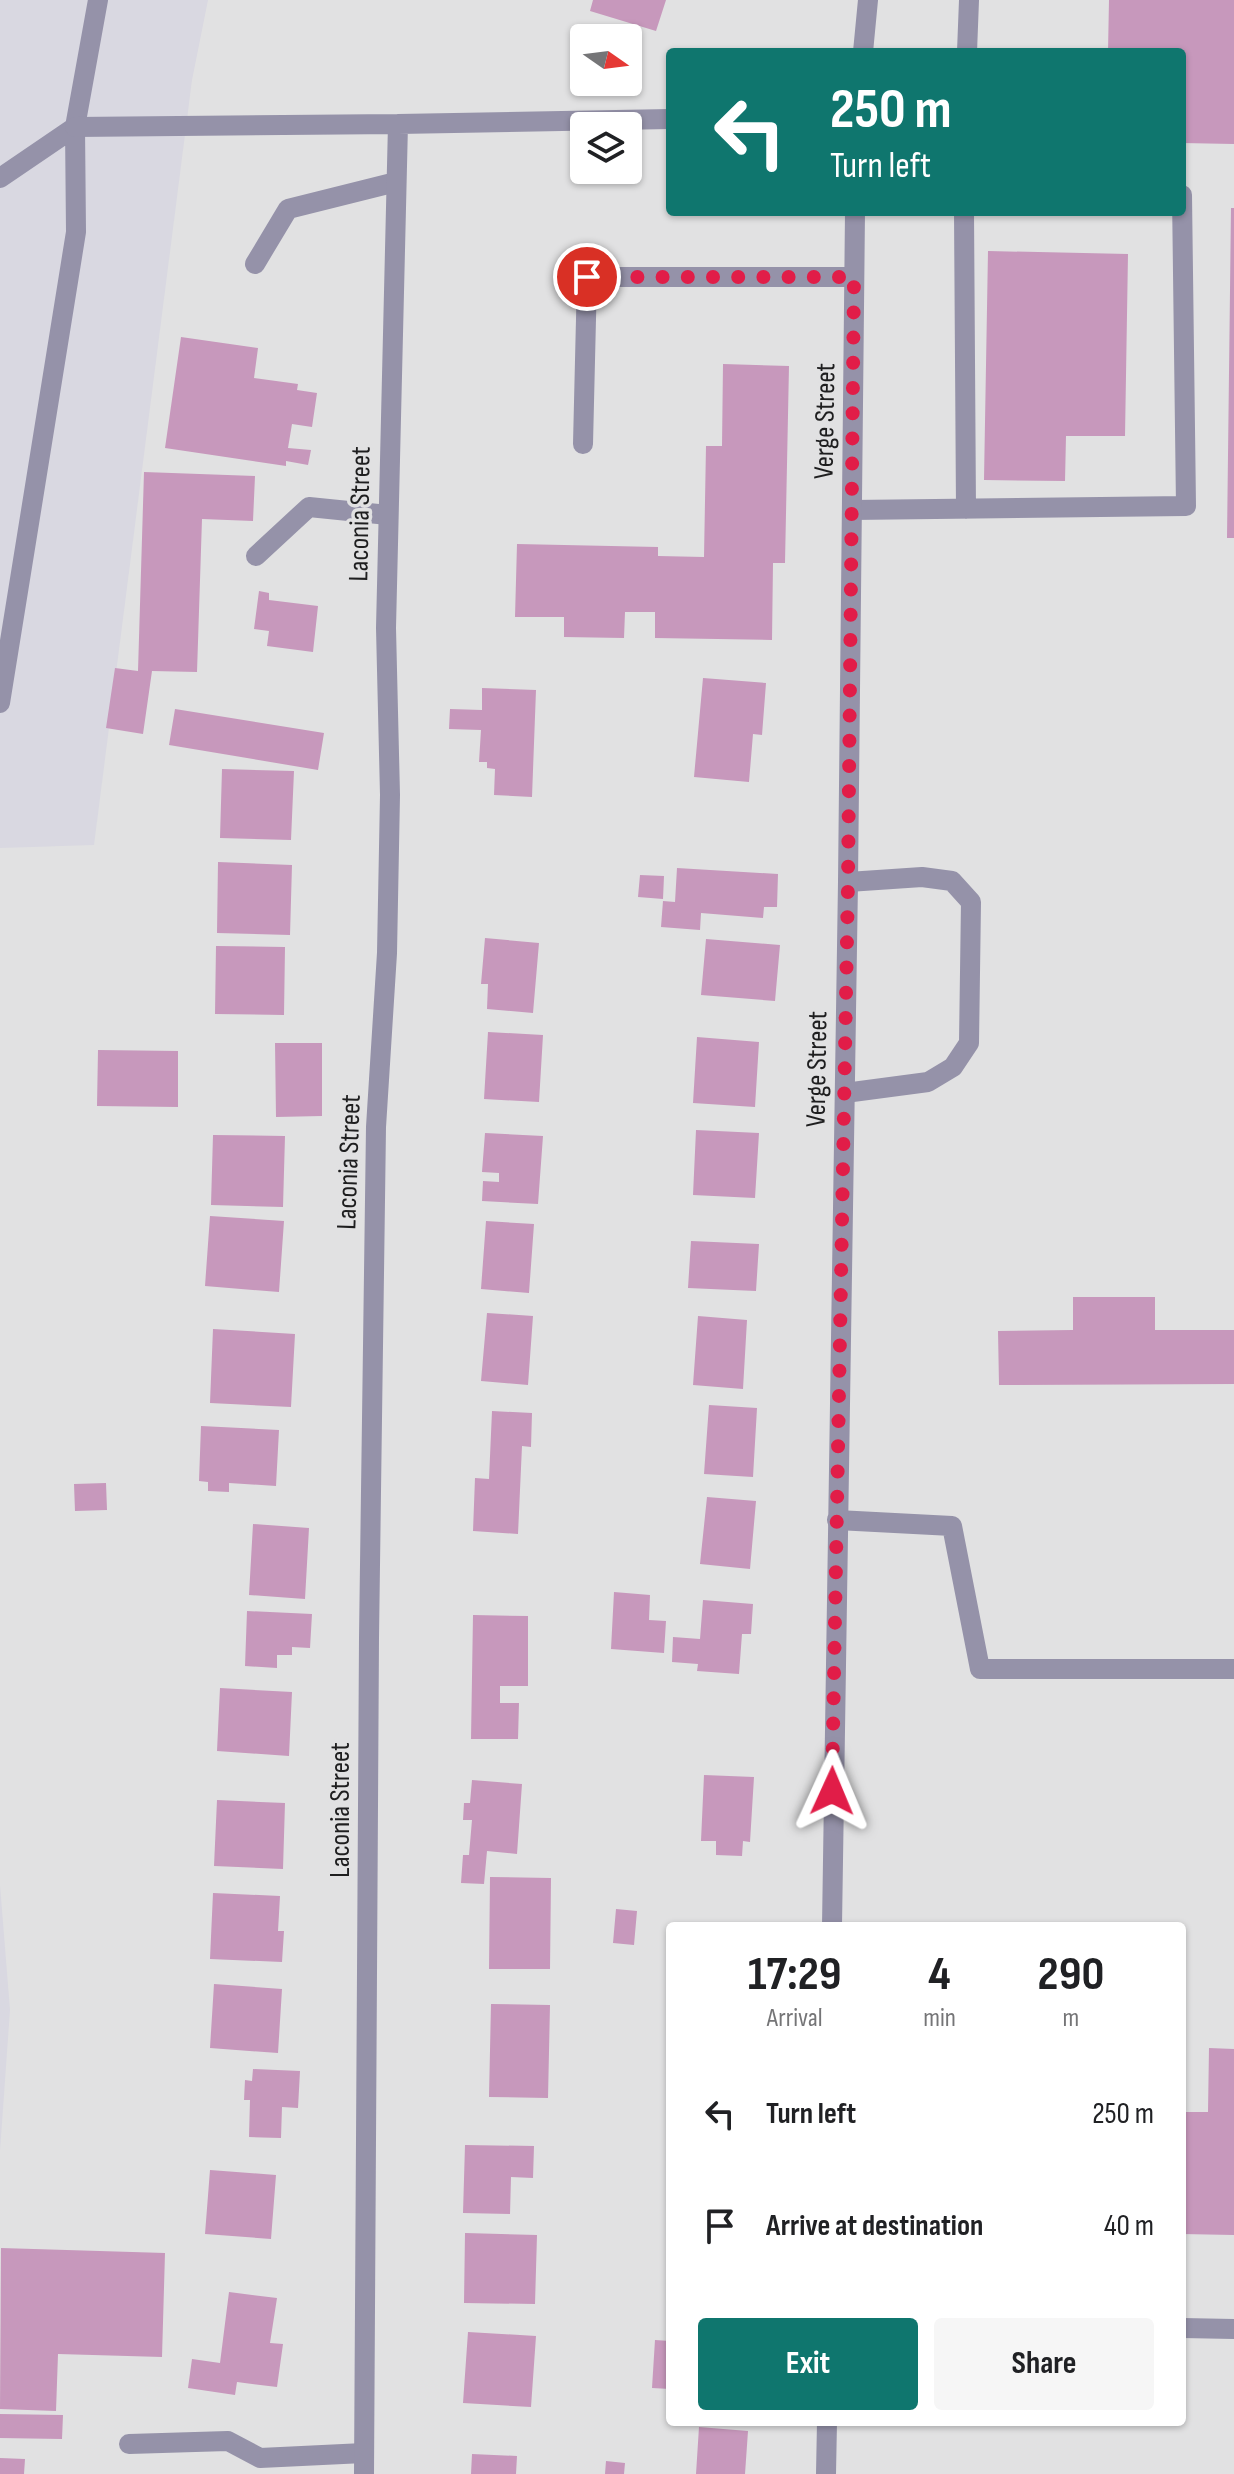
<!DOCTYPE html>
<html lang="en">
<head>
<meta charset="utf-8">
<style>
  body { margin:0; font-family:"Sofia Sans Condensed",sans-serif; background:#f6f6f6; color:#202124; height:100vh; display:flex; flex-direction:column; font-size:30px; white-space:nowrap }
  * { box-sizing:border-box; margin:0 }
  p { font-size:26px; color:#757577 }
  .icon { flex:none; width:44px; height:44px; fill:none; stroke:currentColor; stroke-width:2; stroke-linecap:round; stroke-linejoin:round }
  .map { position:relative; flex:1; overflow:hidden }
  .sheet { position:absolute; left:666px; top:1922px; width:520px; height:504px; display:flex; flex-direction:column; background:#fff; border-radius:8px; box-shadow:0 2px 6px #0004 }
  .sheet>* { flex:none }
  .top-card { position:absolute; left:666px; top:48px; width:520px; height:168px; border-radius:8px; box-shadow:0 2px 6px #0004; background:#0f766e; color:#fff; overflow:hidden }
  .needle { width:52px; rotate:104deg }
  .controls { position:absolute; left:570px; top:24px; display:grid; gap:16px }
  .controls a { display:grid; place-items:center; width:72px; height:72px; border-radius:8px; background:#fff; box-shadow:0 2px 6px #0004; font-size:40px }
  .pin { position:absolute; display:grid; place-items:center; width:68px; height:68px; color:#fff; margin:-34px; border:4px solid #fff; border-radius:50%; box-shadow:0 2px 8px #0007 }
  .me { position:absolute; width:88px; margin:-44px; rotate:1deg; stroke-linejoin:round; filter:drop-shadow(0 0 6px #0008) }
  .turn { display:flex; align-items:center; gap:28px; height:168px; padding:0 32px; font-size:36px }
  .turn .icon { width:104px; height:104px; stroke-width:2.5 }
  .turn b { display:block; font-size:56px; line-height:68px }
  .eta { display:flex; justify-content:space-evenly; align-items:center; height:136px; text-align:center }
  .eta b { font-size:48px; font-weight:700; line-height:56px }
  .cta { display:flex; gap:16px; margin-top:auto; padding:16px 32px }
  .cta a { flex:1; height:92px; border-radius:8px; background:#0f766e; color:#fff; font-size:32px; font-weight:700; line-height:92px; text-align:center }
  .cta a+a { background:#f6f6f6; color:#202124 }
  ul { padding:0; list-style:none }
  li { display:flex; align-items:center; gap:24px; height:112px; padding:0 32px }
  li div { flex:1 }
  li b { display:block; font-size:30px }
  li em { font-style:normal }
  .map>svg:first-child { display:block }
  .built { fill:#d9d8e1 }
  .building { fill:#c798bc }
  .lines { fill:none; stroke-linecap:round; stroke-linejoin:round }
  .service { stroke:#9592a9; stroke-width:20 }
  .minor { stroke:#9592a9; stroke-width:20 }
  .route { stroke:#e11d48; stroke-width:14; stroke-dasharray:0 25.2 }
  .labels { text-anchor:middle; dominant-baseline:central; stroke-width:7; stroke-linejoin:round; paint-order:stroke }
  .street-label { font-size:28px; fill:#1e1e1f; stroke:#e1e1e2 }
</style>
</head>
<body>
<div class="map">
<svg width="1234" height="2474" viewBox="0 0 1234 2474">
  <rect width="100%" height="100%" fill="#e1e1e2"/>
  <path class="built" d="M0 0H208L192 80 94 845 0 848Z
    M0 1885 10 2010 0 2151Z"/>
  <path class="building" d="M593 0H666L656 31 590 11Z
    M1109 0H1234V144L1182 143V52H1108Z
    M1231 208H1234V538H1227Z
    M988 251 1128 254 1125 436H1066L1065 481 984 480Z
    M181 337 258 348 254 378 298 384 297 390 317 393 312 427 292 424 288 448 311 450 308 465 286 461V466L165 448Z
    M723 364 789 366 785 563H773L772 640 655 638V612H625L624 638 564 637V617H515L517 544 658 547V556L704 557 706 446H722Z
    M144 472 255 476 253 521 202 519 197 672 152 671 143 734 106 728 115 668 138 671Z
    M259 591 269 593V600L318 606 313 652 267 646 269 631 254 629Z
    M703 678 766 683 762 735 753 734 749 782 694 777Z
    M482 688 536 690 532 797 494 795 495 769 487 768V762H479L481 730 449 729 450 709 482 710Z
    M175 709 324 733 318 770 169 745Z
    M222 769 294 771 291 840 220 838Z
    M218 862 292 865 290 935 217 933Z
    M677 868 778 874 777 907H764L763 918 701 913 700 930 661 927 663 901 675 902Z
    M640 875 664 876 663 899 638 897Z
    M485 938 539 943 533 1013 487 1009 488 984H481Z
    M706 939 780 945 775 1001 701 995Z
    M216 946 285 947 284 1015 215 1014Z
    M488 1032 543 1035 539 1102 484 1099Z
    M697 1037 759 1042 755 1107 693 1103Z
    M275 1043H322V1116L276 1117Z
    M98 1050 178 1051V1107L97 1106Z
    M696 1130 759 1133 755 1198 693 1195Z
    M485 1133 543 1136 538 1204 482 1201 483 1181 499 1182V1173L482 1172Z
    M213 1135 285 1136 283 1207 211 1205Z
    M210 1216 284 1221 279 1292 205 1286Z
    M486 1221 534 1224 529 1293 481 1289Z
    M691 1241 759 1244 756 1291 688 1288Z
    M1073 1297H1155V1330H1234V1384L999 1385 998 1331 1073 1330Z
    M487 1313 533 1316 528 1385 481 1381Z
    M698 1316 747 1320 743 1389 693 1385Z
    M213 1329 295 1334 291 1407 210 1403Z
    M709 1405 757 1408 753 1477 704 1474Z
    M492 1411 532 1413 531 1447 522 1446 518 1534 473 1531 475 1478 489 1479Z
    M201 1426 279 1430 276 1486 229 1483V1492L208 1491V1482L199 1481Z
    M106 1483 107 1510 75 1511 74 1484Z
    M707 1497 756 1501 750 1569 700 1564Z
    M253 1524 309 1528 305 1599 249 1595Z
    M614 1592 650 1595 649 1620 666 1621 664 1653 611 1649Z
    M703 1600 753 1604 751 1634H742L739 1674 697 1671 698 1664 672 1662 673 1637 700 1639Z
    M247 1611 312 1614 310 1648 292 1647V1655H277V1668L245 1666Z
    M473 1615 528 1616V1686H500V1703H519L518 1739H471Z
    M220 1688 292 1692 289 1756 217 1751Z
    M704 1775 754 1777 750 1842 743 1841 742 1856 716 1855V1841H701Z
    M472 1780 522 1784 517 1854 487 1851 484 1884 461 1883 463 1855H469L472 1820H463L464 1803H470Z
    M217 1800 285 1803 283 1869 214 1866Z
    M490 1877 551 1878 550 1969H489Z
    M213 1893 280 1896 278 1931H284L282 1962 210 1959Z
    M616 1909 637 1911 634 1945 613 1943Z
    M214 1984 282 1989 278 2053 210 2048Z
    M491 2004 550 2005 548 2098 489 2097Z
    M1209 2048 1234 2049V2235L1182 2234V2112H1208Z
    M253 2069 300 2071 298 2108 282 2107 281 2138 249 2137 250 2100H244L245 2080 252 2081Z
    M465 2145 534 2146 533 2178 511 2177 510 2214 463 2213Z
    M210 2170 276 2175 271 2239 205 2234Z
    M465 2233 537 2235 535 2304 464 2303Z
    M1 2248 165 2253 162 2357 58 2354 56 2411 0 2409Z
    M229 2292 277 2298 270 2343 283 2344 277 2387 237 2382 235 2395 188 2388 192 2359 220 2363Z
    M468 2332 536 2336 531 2407 463 2403Z
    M655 2340 670 2341V2389L652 2388Z
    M0 2414 63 2415 62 2439 0 2438Z
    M699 2427 748 2431 745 2474H696Z
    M472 2454 517 2456 516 2474H471Z
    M0 2458 25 2459 24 2474H0Z
    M606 2461 625 2463 624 2474H605Z"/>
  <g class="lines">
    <path class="service" d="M967 52 969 0
      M0 178 75 127
      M964 212 966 509
      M255 264 288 209 396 182
      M583 444 587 277H854
      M852 510 1186 506 1182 195
      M256 556 309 507 388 515
      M0 703 76 232 75 127 98 0
      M845 1093 928 1082 953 1067 969 1043 971 902 952 881 922 877 848 882
      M837 1520 952 1526 980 1669H1234
      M1182 2328 1234 2329
      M129 2444 228 2441 260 2458 364 2453"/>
    <path class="minor" d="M863 52 868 0
      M75 127 398 124
      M832 1926 848 882 855 212
      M364 2474 369 1638 376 1127 387 953 390 795 386 628 398 124 670 119
      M826 2474 827 2422"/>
  </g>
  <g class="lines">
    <path class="route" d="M587 277H854L848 882 832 1791"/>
  </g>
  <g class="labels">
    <g class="street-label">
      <text transform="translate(825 421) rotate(-89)">Verge Street</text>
      <text transform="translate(360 514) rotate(-89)">Laconia Street</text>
      <text transform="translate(817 1069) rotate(-89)">Verge Street</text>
      <text transform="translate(349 1162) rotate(-88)">Laconia Street</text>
      <text transform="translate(340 1810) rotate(-90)">Laconia Street</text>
    </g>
  </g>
</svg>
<div class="controls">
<a><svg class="needle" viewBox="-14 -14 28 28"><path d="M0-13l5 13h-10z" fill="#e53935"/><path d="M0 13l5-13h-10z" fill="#757577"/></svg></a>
<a><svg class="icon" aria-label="layers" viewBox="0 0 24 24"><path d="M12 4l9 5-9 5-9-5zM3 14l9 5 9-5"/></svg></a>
</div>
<div class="pin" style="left:587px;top:277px;background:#d93025"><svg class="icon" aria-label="arrive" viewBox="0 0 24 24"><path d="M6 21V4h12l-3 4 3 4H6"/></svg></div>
<svg class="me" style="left:832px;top:1791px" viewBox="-20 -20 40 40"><path d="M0-17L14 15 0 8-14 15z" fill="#e11d48" stroke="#fff" stroke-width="4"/></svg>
<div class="top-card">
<div class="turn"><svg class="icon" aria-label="left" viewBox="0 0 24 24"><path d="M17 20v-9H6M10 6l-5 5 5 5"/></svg><div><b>250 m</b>Turn left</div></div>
</div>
<section class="sheet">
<div class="eta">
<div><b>17:29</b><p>Arrival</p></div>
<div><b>4</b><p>min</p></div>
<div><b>290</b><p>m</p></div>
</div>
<ul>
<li><svg class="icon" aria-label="left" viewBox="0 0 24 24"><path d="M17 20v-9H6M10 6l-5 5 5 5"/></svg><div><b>Turn left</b></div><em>250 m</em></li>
<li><svg class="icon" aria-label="arrive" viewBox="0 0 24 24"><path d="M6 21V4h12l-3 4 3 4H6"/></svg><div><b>Arrive at destination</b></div><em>40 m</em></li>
</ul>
<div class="cta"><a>Exit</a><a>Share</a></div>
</section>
</div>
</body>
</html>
